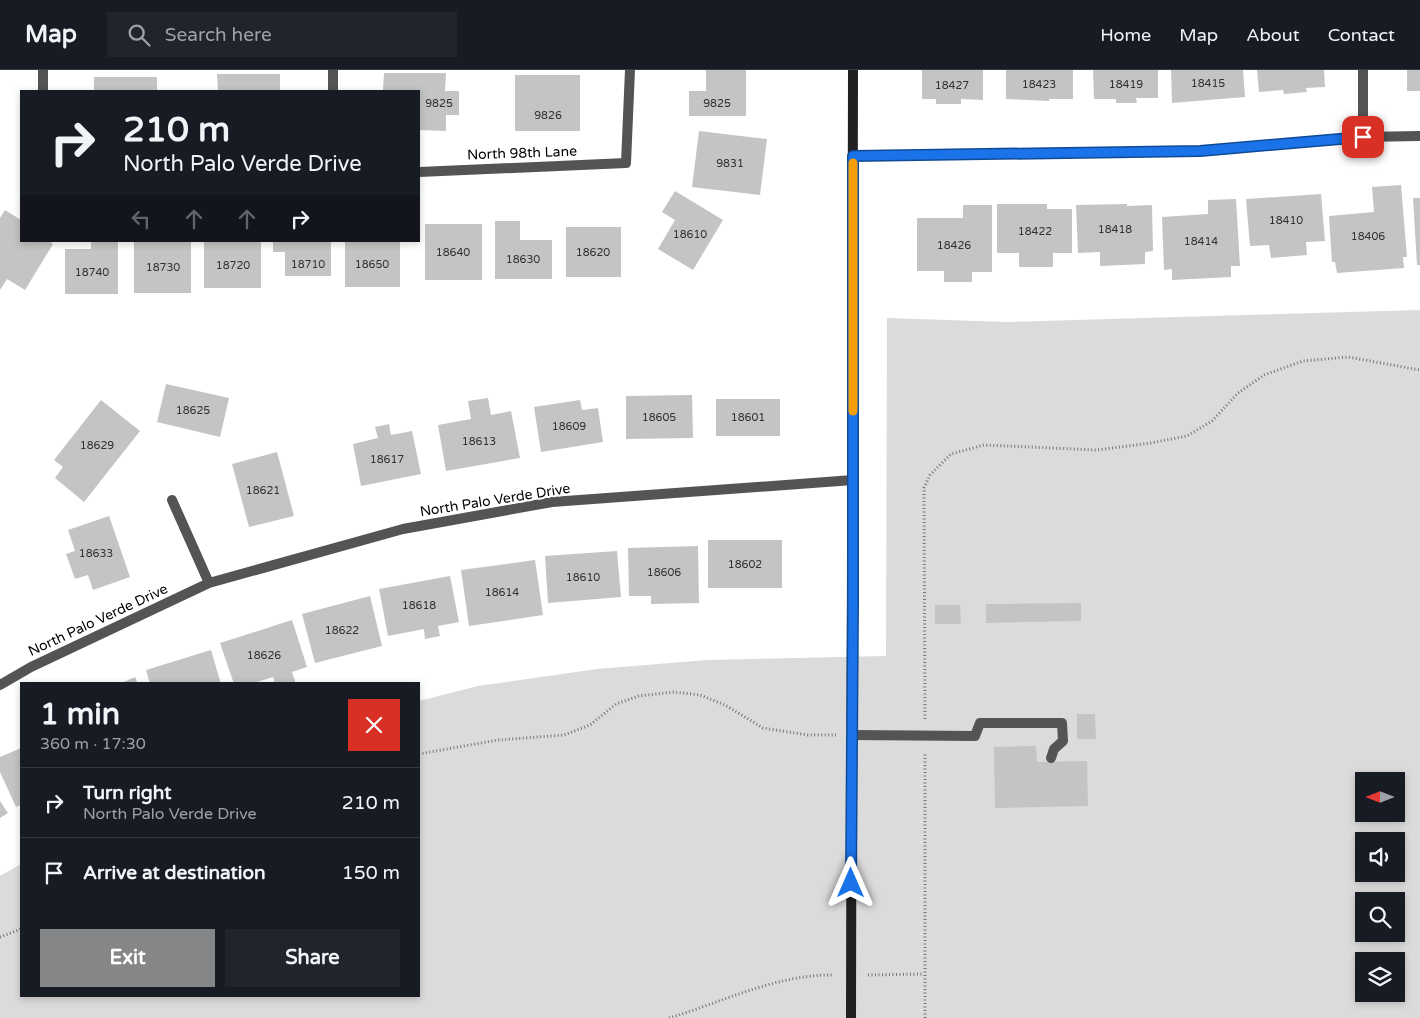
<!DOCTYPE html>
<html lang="en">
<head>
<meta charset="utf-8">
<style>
  body { margin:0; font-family:"Varela Round",sans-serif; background:#20242c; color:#f1f3f6; height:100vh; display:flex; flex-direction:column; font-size:19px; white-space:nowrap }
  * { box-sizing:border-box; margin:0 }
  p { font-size:16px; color:#9ea1a6 }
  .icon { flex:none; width:28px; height:28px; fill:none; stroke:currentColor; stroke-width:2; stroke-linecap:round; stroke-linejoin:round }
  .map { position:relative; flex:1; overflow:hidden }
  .drawer { position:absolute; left:20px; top:612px; width:400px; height:315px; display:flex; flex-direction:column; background:#171b24; border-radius:0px; box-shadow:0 2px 8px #0003 }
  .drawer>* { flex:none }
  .banner { position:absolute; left:20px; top:20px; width:400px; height:152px; border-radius:0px; box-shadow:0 2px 8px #0003; background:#171b24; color:#f1f3f6; overflow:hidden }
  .needle { width:32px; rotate:270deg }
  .controls { position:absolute; left:1355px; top:702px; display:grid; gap:10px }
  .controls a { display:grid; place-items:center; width:50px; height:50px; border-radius:0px; background:#171b24; box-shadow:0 2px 8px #0003; font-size:25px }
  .pin { position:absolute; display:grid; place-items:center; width:42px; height:42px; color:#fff; margin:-21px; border-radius:10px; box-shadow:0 2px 8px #0006 }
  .me { position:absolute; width:55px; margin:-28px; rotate:0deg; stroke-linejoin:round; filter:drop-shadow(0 0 4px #0008) }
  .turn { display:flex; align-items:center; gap:18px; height:105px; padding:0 20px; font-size:22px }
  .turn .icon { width:65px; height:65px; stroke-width:2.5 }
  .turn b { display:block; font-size:35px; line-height:42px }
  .lanes { display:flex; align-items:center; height:48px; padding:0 20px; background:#0003; justify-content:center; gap:25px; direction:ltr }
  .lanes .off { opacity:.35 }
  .round { display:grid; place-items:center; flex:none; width:52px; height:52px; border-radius:0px; background:#20242c }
  .head { display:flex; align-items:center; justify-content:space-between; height:85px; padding:0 20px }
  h1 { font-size:30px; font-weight:700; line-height:38px }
  .action { display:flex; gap:10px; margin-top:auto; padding:10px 20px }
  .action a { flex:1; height:58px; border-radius:0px; background:#858687; color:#fff; font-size:20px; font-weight:700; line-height:58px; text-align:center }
  .action a+a { background:#20242c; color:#f1f3f6 }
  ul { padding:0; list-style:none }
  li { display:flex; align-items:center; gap:15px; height:70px; padding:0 20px; border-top:1px solid #363941 }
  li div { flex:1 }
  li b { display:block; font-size:19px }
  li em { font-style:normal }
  header { display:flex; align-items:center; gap:30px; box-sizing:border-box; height:70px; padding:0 25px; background:#171b24; border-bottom:1px solid #363941 }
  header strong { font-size:24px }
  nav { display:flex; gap:28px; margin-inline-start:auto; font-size:18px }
  .search { width:350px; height:45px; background:#20242c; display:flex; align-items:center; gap:12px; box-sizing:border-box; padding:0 18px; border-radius:0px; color:#9ea1a6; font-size:19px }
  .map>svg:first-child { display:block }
  .green { fill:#dbdbdb; fill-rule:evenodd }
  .building { fill:#c4c4c4 }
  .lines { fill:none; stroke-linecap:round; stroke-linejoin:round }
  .path { stroke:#767676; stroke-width:3; stroke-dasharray:1 2.5; stroke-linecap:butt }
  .lane { stroke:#545454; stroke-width:10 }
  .street { stroke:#545454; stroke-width:10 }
  .secondary { stroke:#212121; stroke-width:10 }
  .route-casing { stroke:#114b97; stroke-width:12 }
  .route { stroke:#1a73e8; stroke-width:9 }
  .slow { stroke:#f59e0b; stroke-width:9 }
  .labels { text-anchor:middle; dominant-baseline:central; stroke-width:4; stroke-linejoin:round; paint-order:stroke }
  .number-label { font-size:11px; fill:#313131 }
  .street-label { font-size:14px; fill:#000; stroke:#fff }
</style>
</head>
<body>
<header>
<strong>Map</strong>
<div class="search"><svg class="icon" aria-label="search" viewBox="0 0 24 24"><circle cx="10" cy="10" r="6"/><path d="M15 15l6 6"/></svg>Search here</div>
<nav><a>Home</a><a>Map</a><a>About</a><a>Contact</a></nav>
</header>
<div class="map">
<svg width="1420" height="948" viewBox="0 0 1420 948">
  <rect width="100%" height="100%" fill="#fff"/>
  <path class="green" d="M1420 240V948H0V806L21 794V926H419V631L478 616 597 599 707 590 886 586 887 248 1007 252ZM1364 711H1396V744H1364ZM1364 771H1396V804H1364ZM1364 831H1396V864H1364ZM1364 891H1396V924H1364Z"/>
  <path class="building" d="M706 0H746V46H689V21H706Z
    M922 0H983V30L961 29V34H936V29H922Z
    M1006 0H1073V29H1049V31L1006 29Z
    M1093 0H1158V28H1136L1137 33H1116V29H1094Z
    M1171 0H1243L1245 27 1172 33Z
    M1257 0H1324L1325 17 1306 18 1307 22 1284 24 1283 20 1259 22Z
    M1407 0H1420V21H1407Z
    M384 3H446L445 21H459V45H446V61L419 60V21H383Z
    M217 4H280V21H218Z
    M515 5H580V61H515Z
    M94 7H157V21H94Z
    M699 61 767 69 760 125 692 117Z
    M1401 115 1407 187H1403L1404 198 1337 203 1335 192H1332L1329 146 1374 142 1372 117Z
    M675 121 723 150 693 200 658 179 675 150 662 142Z
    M1321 124 1325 171 1306 172 1307 185 1271 188 1269 175 1250 176 1246 129Z
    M1413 128H1420V195H1417Z
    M1236 129 1240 196H1231V207L1172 210V199L1164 200 1162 147 1208 144V130Z
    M997 134H1047V139H1072V183H1053V197H1019V183H997Z
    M1127 134V136L1152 135 1153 181 1145 182V194L1100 196V182L1078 183 1076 135Z
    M963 135H992V202H972V212H944V201H917V148H963Z
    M5 140 21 150V171H49L53 174 25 220 7 209 0 220V148Z
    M495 151H520V170H552V209H495Z
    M425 154H482V210H425Z
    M566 157H621V207H566Z
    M91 171H118V224H65V179H91Z
    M134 171H191V223H134Z
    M204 171H261V218H204Z
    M273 171H331V206H285V182H273Z
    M345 171H400V217H345Z
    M166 314 229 328 220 367 157 352Z
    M692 325 693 368 626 369V326Z
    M488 328 491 345 511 341 520 388 446 401 438 355 471 349 468 331Z
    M716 329H780V366H716Z
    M101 330 140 361 84 432 55 408 63 397 54 390Z
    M580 330 582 340 598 338 603 372 541 382 534 337Z
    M389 354 391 365 412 361 421 404 361 416 353 374 378 368 375 357Z
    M277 382 294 446 249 457 232 394Z
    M109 446 130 507 93 520 88 505 75 509 66 484 75 481 68 460Z
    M708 470H782V518H708Z
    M698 476 699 533 651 534V526H629L628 478Z
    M617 481 621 527 548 533 545 486Z
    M535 490 543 545 469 556 461 500Z
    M450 506 459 552 438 556 440 566 425 569 424 559 388 566 379 519Z
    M370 526 382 576 315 593 302 544Z
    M1081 533V551L986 553V534Z
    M935 535H960L961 554H935Z
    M292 550 307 597 292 602 296 614H275L273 607 251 614H234L220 573Z
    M211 580 221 614H150L146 600Z
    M135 607 138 614H119Z
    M1077 644H1095L1096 669H1077Z
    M1036 676 1037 692 1087 691 1088 736 995 738 994 677Z
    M21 678V735L16 737 0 702V687Z
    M0 731 8 743 0 748Z"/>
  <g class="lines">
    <path class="path" d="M925 649 924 418 930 405 951 384 984 375 1097 380 1151 373 1187 366 1212 351 1238 323 1264 305 1303 291 1348 287 1420 300
      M419 684 498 670 564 665 590 655 616 634 639 626 674 622 700 625 725 635 763 658 808 665H836
      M0 867 21 859
      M868 905 924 904
      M669 948C723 932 777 904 834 905
      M925 948V683"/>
    <path class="lane" d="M851 665 975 666 980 653H1062L1063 671 1054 679 1051 688"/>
    <path class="street" d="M43 0V21
      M1363 0V67
      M333 21V0
      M853 86 1200 81 1363 67 1420 66
      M419 102 626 93 630 0
      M172 430 209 513
      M0 615 31 597 209 513 403 459 552 432 853 410"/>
    <path class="secondary" d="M851 948C852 632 853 316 853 0"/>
  </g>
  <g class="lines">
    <g class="route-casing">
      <path id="route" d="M851 813 853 533V86L1200 81 1363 67"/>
    </g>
    <use href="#route" class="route"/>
    <path class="slow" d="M853 93V341"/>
  </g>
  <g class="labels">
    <g class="number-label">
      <text x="1208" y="13">18415</text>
      <text x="1039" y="14">18423</text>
      <text x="1126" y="14">18419</text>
      <text x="952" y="15">18427</text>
      <text x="439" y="33">9825</text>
      <text x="717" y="33">9825</text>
      <text x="548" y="45">9826</text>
      <text x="730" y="93">9831</text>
      <text x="1286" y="150">18410</text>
      <text x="1115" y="159">18418</text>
      <text x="1035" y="161">18422</text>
      <text x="690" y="164">18610</text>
      <text x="1368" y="166">18406</text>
      <text x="1201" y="171">18414</text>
      <text x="954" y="175">18426</text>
      <text x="453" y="182">18640</text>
      <text x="593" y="182">18620</text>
      <text x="523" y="189">18630</text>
      <text x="308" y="194">18710</text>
      <text x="372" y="194">18650</text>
      <text x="233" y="195">18720</text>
      <text x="163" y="197">18730</text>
      <text x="92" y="202">18740</text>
      <text x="193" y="340">18625</text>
      <text x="659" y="347">18605</text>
      <text x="748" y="347">18601</text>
      <text x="569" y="356">18609</text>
      <text x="479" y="371">18613</text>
      <text x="97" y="375">18629</text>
      <text x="387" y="389">18617</text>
      <text x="263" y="420">18621</text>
      <text x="96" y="483">18633</text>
      <text x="745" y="494">18602</text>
      <text x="664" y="502">18606</text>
      <text x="583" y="507">18610</text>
      <text x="502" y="522">18614</text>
      <text x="419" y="535">18618</text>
      <text x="342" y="560">18622</text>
      <text x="264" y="585">18626</text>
    </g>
    <g class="street-label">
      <text transform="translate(522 83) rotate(-2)">North 98th Lane</text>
      <text transform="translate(495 430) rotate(-9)">North Palo Verde Drive</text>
      <text transform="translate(98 550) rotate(-25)">North Palo Verde Drive</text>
    </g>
  </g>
</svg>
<div class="controls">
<a><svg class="needle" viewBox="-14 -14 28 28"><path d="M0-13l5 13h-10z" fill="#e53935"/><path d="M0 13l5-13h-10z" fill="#9ea1a6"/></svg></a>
<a><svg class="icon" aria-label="sound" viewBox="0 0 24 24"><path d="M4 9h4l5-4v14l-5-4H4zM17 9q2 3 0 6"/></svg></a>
<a><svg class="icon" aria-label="search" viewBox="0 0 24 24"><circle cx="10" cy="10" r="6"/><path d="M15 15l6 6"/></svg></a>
<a><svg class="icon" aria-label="layers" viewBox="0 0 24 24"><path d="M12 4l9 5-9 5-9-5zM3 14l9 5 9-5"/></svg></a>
</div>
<div class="pin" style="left:1363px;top:67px;background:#d93025"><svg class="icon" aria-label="arrive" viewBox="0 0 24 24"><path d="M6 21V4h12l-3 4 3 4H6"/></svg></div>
<svg class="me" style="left:851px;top:813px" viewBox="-20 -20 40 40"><path d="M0-17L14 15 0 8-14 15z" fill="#1a73e8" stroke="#fff" stroke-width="4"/></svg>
<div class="banner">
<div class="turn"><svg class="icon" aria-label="right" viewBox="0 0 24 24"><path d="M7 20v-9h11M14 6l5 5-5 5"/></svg><div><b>210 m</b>North Palo Verde Drive</div></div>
<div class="lanes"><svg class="icon off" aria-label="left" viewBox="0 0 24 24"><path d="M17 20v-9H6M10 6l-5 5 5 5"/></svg><svg class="icon off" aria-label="ahead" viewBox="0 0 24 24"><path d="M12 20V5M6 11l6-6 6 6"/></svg><svg class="icon off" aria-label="ahead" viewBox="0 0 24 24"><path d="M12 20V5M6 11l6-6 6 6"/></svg><svg class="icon" aria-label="right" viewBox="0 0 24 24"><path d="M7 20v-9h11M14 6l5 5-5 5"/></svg></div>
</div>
<section class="drawer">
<div class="head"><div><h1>1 min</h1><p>360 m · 17:30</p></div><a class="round" style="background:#d93025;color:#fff"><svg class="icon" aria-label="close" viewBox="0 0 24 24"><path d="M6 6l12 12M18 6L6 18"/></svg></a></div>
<ul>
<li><svg class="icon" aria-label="right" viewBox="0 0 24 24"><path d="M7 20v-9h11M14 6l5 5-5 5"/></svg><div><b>Turn right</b><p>North Palo Verde Drive</p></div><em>210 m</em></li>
<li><svg class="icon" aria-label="arrive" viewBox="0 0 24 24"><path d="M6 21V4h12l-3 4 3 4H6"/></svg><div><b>Arrive at destination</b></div><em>150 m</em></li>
</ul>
<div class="action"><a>Exit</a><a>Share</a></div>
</section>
</div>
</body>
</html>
